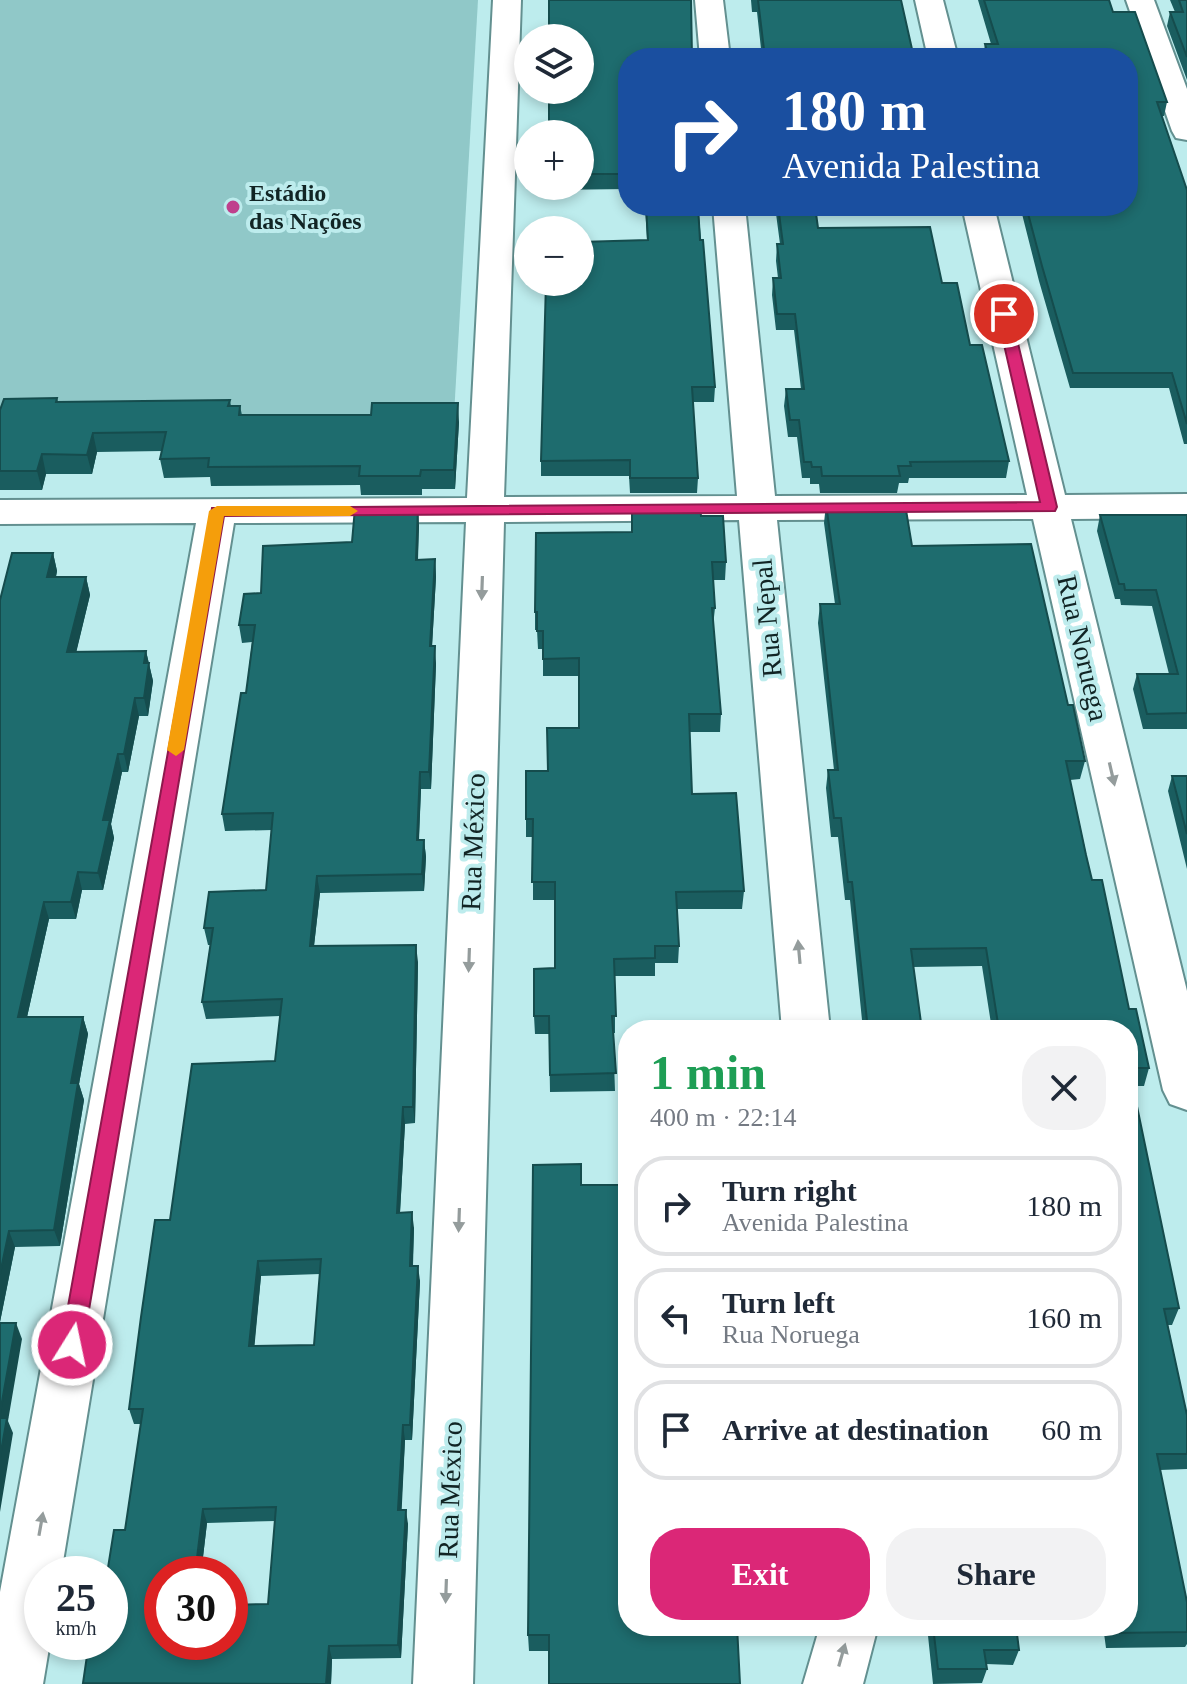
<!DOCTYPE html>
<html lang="en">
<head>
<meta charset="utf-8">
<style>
  body { margin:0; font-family:Georgia,serif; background:#f2f2f3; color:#1f2937; height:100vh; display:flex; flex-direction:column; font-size:30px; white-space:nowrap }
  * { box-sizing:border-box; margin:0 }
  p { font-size:26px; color:#747a83 }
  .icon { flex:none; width:44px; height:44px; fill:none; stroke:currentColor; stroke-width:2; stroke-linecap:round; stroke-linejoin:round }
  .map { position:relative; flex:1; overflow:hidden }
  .drawer { position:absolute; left:618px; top:1020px; width:520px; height:616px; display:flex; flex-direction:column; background:#fff; border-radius:32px; box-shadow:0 4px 12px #0003 }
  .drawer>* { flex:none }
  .banner { position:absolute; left:618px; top:48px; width:520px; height:168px; border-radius:32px; box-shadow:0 4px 12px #0003; background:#1a4fa0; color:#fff; overflow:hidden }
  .buttons { position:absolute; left:514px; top:24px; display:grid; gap:16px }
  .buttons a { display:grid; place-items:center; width:80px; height:80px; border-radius:50%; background:#fff; box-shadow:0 4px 12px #0003; font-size:40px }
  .speed { position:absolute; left:24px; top:1556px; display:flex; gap:16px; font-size:40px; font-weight:700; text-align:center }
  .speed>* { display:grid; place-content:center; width:104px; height:104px; border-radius:50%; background:#fff; box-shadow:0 4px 12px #0003; line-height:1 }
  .speed small { font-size:20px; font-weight:400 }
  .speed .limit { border:12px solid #d22; background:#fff; color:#111 }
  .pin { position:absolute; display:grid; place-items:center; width:68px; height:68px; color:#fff; margin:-34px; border:4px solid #fff; border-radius:50%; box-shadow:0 2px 8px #0007 }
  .me { position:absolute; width:88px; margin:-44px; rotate:10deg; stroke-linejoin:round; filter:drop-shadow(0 0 6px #0008) }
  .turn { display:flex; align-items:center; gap:28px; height:168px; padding:0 32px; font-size:36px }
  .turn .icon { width:104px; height:104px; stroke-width:2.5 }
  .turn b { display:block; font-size:56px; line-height:68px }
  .round { display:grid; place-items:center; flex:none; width:84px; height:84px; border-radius:32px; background:#f2f2f3 }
  .headline { display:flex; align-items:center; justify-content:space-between; height:136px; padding:0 32px }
  h1 { font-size:48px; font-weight:600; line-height:60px; color:#1e9e55 }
  .button { display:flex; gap:16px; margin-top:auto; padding:16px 32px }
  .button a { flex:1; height:92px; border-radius:32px; background:#db2777; color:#fff; font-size:32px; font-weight:600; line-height:92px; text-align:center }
  .button a+a { background:#f2f2f3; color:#1f2937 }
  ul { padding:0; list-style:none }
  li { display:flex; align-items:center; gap:24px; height:100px; margin:0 16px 12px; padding:0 16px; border:4px solid #e0e1e3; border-radius:32px }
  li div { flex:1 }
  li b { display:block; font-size:30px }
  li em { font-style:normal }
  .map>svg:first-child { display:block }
  .green { fill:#90c8c8 }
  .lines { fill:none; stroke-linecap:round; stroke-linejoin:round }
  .minor-casing { stroke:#639090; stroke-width:4 }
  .minor { fill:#fff; fill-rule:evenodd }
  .wall { fill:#1a5d5f; fill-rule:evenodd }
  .shaded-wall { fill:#154c4d }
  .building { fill:#1e6c6e; stroke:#154c4d; stroke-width:2; fill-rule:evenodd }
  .oneway { fill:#949c9c }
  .route { fill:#db2777; stroke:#8e194d; stroke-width:2 }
  .slow { fill:#f59e0b }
  .poi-dot { fill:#bf408d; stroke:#bdeced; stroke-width:3 }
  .labels { text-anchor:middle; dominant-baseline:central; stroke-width:8; stroke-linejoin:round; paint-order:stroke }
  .far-poi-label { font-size:24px; font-weight:bold; fill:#112424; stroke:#bdeced; text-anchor:start }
  .street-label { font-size:28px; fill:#112424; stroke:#bdeced }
</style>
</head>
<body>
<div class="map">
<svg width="1187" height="1684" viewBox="0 0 1187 1684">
  <rect width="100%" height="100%" fill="#bdeced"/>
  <path class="green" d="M0 0H478L454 415 0 416Z"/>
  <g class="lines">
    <g class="minor-casing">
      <path id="minor" d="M493 0H521L504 497 737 496 713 206H745L775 496 1027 495 962 206H994L1065 495 1187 494V518L1071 519 1187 991V1110L1170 1104 1163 1090 1033 519 777 520 830 1030H782L739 520 504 522 473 1684H413L466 522 234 523 61 1574H42V1642H50L43 1684H0V1592L196 523 0 524V500L467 498Z
        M695 0H723L730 58H700Z
        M915 0H943L958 58H928Z
        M1126 0H1154L1187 89V140L1176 138 1172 131Z
        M820 1626H878L863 1684H803Z"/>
    </g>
    <use href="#minor" class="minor"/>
  </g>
  <path class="wall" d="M751 0H901L914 58H762L757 12H752Z
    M978 0H1109L1113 12 1167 102 1164 116H1162L1187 190V444H1184L1169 388H1070L1039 281 1020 206H1128V58H983L985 44H991Z
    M1170 0H1187V80L1167 26 1170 12H1175Z
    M628 58V189L550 190V186H580V134Z
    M645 206H698L715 387 714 402H693L698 478 697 493H630L629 476H541V461L647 240Z
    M775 206H815L818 228 942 283 970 345 1009 461 1006 478H909L908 483H899L897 493H820L819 484H810V478H802L797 437H788L784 406 786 389H801L794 330H776L772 295 773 278H778L776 261 777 244H780Z
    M57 398 58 402 230 400 231 406H240L242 415 459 422 455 489H422V495H361L360 485 211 486 210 477 164 478 160 459 162 451 97 452 92 474H46L42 490H0V410Z
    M826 504 912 546 1068 705 1085 761 1080 779 1070 780 1092 880 1129 1009 1149 1068 1144 1086H1132L1179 1308 1172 1325H1168L1187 1415V1469L1160 1470 1187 1602V1644L1185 1647 1106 1648 1103 1626H1128V1030H992L982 966 913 967 922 1030H863L850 900H845L838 837H831L826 788 828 770H834L818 623 820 604H835L824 523Z
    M632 506 701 516 726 562 725 580H713L715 608 713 626 721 714 720 732H689L692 794 744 891 742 909H677L679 946 678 963H655V976H615V1033H613L615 1091 550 1092 549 1034H535L534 1016 555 968V900H533V837H526V819L548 771 579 728V676H543V649H538L537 630H535V612L632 532Z
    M1100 515H1187V729H1143L1133 689 1137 674H1169L1152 606 1121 605 1120 599H1115L1097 531Z
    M419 525 418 560 435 559 436 577 432 646 436 664 431 789H421L419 840H424L426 857 424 891 320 893 314 946 418 962 415 1123 405 1124 400 1213 414 1228 413 1266 420 1281 412 1440H405L401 1510 408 1524 401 1658 332 1659 331 1684H83L110 1642 141 1424H134L129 1409 170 1220 275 1061 280 1016 206 1019 202 1002 210 945H208L204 928 266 890 272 830 225 831 222 814 246 693 252 642 242 643 239 625 261 593 352 542ZM320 1274 314 1345 254 1346 261 1276ZM275 1521 268 1604 162 1642V1574H201L207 1523Z
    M53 553 57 571 56 577H86L90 595 76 652 146 651 153 681 148 716H139L128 772H122L111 824 114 838 103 890H82L76 919H49L27 1017H83L88 1034 79 1084 84 1100 60 1246 15 1247 0 1322V600Z
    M1172 776H1187V869L1168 791Z
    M533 1165 549 1651H529L528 1635Z
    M927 1626H1016L1019 1650 1013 1665 986 1664 987 1669 982 1683 933 1684Z"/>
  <path class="shaded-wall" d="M458 403 459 422 455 489 454 470Z
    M93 433 97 452 92 474 87 455Z
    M42 454 46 474 42 490 37 471Z
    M418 508 419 525 417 577 416 560Z
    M53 553 57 571 52 595 47 577Z
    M435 559 436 577 431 664 430 646Z
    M86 577 90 595 72 670 67 652Z
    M435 646 436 664 431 789 429 772Z
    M146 651 153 681 148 716 144 698V663Z
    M135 698 139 716 128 772 124 754Z
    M118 754 122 772 111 824 114 838 103 890 98 873 103 820Z
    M420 772 421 789 418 857 417 840Z
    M424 840 426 857 424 891 422 874Z
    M78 872 82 890 76 919 71 902Z
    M317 876 320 893 312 963 310 946Z
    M44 902 49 919 23 1035 18 1017Z
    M416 945 418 962 415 1123 413 1107Z
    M83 1017 88 1034 79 1084 84 1100 60 1246 54 1230 71 1083Z
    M403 1107 405 1124 399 1229 397 1213Z
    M412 1212 414 1228 412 1282 410 1266Z
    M9 1231 15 1247 0 1322V1274Z
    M258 1261 261 1276 253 1362 249 1346Z
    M418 1266 420 1281 412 1440 410 1425Z
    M16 1323 22 1339 8 1421 13 1433 0 1512V1413Z
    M403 1425 405 1440 401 1524 398 1510Z
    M203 1509 207 1523 201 1574H195Z
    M406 1510 408 1524 401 1658 398 1645Z
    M329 1646 332 1659 331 1684H326Z"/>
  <path class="building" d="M549 0H691L692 58H628V174H580V134H549V90H580V38H549Z
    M758 0H901L914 58H765Z
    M984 0H1109L1113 12H1135L1167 102H1157L1187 190V424L1172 373H1073L1042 266 1026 206H1128V58H989L985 44H998Z
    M1179 0H1187V57L1170 12H1183Z
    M646 206H698L700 240H703L715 387H692L698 478H630V460L541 461 546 282H580V242L648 240Z
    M778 206H815L818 228 930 227 942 283H957L970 345H982L1009 461 910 462 911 466H898L900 476H822L821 467H812L811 462H804L799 420H790L786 389H804L795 314H777L773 278H781L777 244H783Z
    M57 398 56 402 230 400 228 406H240L239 415H371L372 403H458L454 470H421L420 476H359L360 466 208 467 209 458 160 459 166 432 93 433 87 455 42 454 37 471H0V410L4 399Z
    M826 504H905L912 546 1031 544 1068 705H1073L1085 761H1066L1086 855 1092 880H1102L1129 1009H1136L1149 1068H1129L1179 1308 1164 1309 1187 1415V1454H1157L1187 1602V1632L1113 1633 1112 1626H1128V1030H999L986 948 911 949 922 1030H868L852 882H848L841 818H834L828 770H838L820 604H840Z
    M700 505 701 516H723L726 562H712L715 608H712L721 714H689L692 794 736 793 744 891 676 892 679 946H655V958L614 959 616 1016H612L616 1073 550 1075 549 1016H534V969L555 968V882H532L533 819H526V771H548L547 728H579V658L543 659V631H537V612H535L536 533 632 532V506Z
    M355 508H418L416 560 435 559 430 646H435L429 772H420L417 840H424L422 874 317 876 310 946 416 945 413 1107H403L397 1213 412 1212 410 1266H418L410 1425H403L398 1510H406L398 1645 329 1646 326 1684 83 1683 89 1642H110V1574H107L114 1530H125L143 1409H129L141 1317 155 1220H170L192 1064 275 1061 282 999 202 1002 213 928H204L209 892 266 890 273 813 222 814 241 693H246L255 625H239L244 594 261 593 263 546 352 542ZM321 1259 314 1345 249 1346 258 1261ZM276 1507 268 1604 230 1605V1642H162V1574H195L203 1509Z
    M1100 515H1187V713L1147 714 1137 674H1178L1156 590H1125L1124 584H1119Z
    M12 553H53L47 577H86L67 652 146 651 144 663H149L144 698H135L124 754H118L103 820H110L98 873 78 872 71 902H44L18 1017H83L71 1083H78L54 1230 9 1231 0 1274V600Z
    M1172 776H1187V834Z
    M770 1023V1030H688V1024Z
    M581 1164V1185H628V1626H737L740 1684H549V1635H528L533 1165Z
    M0 1323H16L0 1413Z
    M0 1418H7L0 1457Z
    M933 1626H1016L1019 1650H984L987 1669H938Z"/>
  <defs><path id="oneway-solid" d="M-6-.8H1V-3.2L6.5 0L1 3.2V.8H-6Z" transform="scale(2)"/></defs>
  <g class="oneway">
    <use href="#oneway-solid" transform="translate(482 588) rotate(92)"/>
    <use href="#oneway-solid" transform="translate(1112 774) rotate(77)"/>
    <use href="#oneway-solid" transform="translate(799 952) rotate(-95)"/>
    <use href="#oneway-solid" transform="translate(469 960) rotate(92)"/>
    <use href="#oneway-solid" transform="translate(459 1220) rotate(92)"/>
    <use href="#oneway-solid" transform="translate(41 1524) rotate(-80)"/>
    <use href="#oneway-solid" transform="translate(446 1591) rotate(92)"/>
    <use href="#oneway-solid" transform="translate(842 1655) rotate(-74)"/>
  </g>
  <path class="route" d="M1004 310 1011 314 1057 507 1055 511 224 516 83 1345 80 1352 72 1355 65 1352 61 1345 212 508 1040 502 997 314Z"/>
  <path class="slow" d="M217 506H350L358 511 350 516H224L184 750 176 756 167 750 209 511Z"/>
  <circle class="poi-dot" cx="233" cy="207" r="8"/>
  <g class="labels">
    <g class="far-poi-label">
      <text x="249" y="193">Estádio<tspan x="249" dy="28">das Nações</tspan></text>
    </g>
    <g class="street-label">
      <text transform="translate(767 618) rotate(-95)">Rua Nepal</text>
      <text transform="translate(1083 648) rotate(77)">Rua Noruega</text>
      <text transform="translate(473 842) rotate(-88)">Rua México</text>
      <text transform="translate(450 1490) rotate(-88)">Rua México</text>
    </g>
  </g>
</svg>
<div class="buttons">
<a><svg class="icon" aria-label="layers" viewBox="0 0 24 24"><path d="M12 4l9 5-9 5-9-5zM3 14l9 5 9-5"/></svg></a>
<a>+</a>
<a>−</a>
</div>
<div class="speed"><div>25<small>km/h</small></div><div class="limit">30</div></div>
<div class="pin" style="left:1004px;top:314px;background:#d93025"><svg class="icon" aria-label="arrive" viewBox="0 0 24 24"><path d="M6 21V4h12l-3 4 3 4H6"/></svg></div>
<svg class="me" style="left:72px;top:1345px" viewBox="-20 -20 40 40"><circle r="17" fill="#db2777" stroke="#fff" stroke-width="3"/><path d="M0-11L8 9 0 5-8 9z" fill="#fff"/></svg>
<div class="banner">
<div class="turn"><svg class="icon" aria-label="right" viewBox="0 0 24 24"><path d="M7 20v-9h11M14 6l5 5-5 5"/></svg><div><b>180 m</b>Avenida Palestina</div></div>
</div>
<section class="drawer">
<div class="headline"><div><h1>1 min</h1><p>400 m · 22:14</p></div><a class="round"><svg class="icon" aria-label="close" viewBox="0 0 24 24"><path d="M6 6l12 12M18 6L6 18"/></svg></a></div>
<ul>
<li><svg class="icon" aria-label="right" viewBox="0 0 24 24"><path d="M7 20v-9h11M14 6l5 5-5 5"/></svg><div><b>Turn right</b><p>Avenida Palestina</p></div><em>180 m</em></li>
<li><svg class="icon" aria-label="left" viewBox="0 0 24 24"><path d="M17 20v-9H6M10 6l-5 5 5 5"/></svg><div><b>Turn left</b><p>Rua Noruega</p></div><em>160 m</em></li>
<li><svg class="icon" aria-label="arrive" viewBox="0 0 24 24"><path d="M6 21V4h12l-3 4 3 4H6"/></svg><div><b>Arrive at destination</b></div><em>60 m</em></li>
</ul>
<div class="button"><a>Exit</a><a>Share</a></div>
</section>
</div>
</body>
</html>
